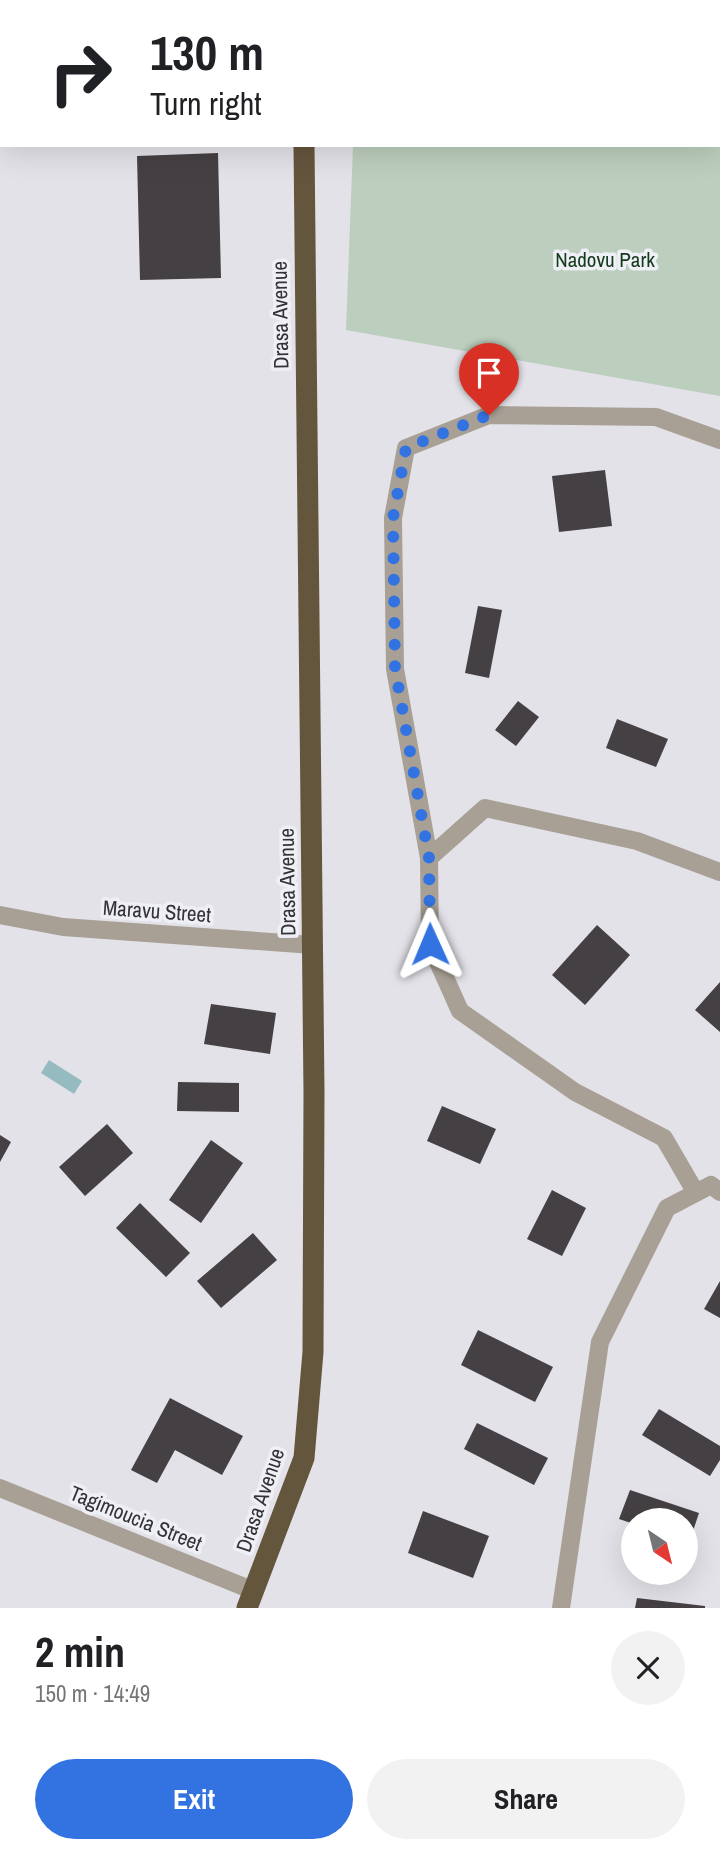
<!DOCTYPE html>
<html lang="en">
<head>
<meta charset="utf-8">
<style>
  body { margin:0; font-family:"Archivo Narrow",sans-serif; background:#f2f2f2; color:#202124; height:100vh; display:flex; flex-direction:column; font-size:26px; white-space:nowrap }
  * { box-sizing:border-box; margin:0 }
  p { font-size:23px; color:#757577 }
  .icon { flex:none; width:38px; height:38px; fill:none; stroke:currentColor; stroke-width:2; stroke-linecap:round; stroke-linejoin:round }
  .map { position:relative; height:1608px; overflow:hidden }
  .drawer { display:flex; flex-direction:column; background:#fff; flex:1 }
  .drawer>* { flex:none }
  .top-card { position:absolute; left:0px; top:0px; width:721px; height:147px; box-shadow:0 7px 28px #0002; background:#fff; color:#202124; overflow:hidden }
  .needle { width:46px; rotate:145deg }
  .buttons { position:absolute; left:621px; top:1508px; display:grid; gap:14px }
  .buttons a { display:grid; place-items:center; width:77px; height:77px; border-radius:50%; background:#fff; box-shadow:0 7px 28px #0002; font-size:35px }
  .pin { position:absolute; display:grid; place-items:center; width:60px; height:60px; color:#fff; margin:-72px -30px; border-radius:50% 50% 50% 0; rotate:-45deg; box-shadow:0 0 7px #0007 }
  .pin .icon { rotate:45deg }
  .me { position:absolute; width:77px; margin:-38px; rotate:359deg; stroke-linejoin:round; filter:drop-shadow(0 0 5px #0008) }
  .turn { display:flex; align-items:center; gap:24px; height:147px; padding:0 35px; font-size:32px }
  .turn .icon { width:91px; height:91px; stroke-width:2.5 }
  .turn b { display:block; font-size:49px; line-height:60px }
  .round { display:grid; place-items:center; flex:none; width:74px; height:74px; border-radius:37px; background:#f2f2f2 }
  .summary { display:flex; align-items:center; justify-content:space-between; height:119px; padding:0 35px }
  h1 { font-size:42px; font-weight:700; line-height:52px }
  .action { display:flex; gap:14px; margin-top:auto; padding:14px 35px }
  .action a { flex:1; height:80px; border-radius:42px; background:#3373e1; color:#fff; font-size:28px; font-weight:700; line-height:80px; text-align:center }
  .action a+a { background:#f2f2f2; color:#202124 }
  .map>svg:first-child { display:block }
  .green { fill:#bccebd }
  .water { fill:#95bbc1 }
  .building { fill:#454043 }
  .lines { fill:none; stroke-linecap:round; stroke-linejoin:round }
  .minor { stroke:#a8a095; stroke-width:18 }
  .highway { stroke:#64553d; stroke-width:21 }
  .route { stroke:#3373e1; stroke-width:12; stroke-dasharray:0 21.6 }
  .labels { text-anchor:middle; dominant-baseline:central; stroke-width:7; stroke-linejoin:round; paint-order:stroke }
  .park-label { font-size:21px; fill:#133b1b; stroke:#efeff6 }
  .street-label { font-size:21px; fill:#333335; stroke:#efeff6 }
</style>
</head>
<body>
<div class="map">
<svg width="720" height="1608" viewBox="0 0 720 1608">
  <rect width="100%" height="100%" fill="#e2e2e8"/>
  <path class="green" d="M358 0H720V396L346 330 353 145H719V2Z"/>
  <path class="water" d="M49 1060 82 1081 74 1094 41 1073Z"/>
  <path class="building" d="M218 153 221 278 140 280 137 156Z
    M605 470 612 526 559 532 552 476Z
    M478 606 502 610 489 678 465 673Z
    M518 701 539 717 516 746 495 730Z
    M617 719 668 739 656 767 606 748Z
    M597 925 630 955 585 1005 552 975Z
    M720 982V1032L695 1010Z
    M211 1004 276 1013 270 1054 204 1044Z
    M178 1082 239 1083V1112L177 1111Z
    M442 1106 496 1129 480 1164 427 1141Z
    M107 1124 133 1153 85 1196 59 1167Z
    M0 1135 11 1142 0 1162Z
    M211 1140 243 1163 201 1223 169 1200Z
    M552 1190 586 1208 562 1256 527 1239Z
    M140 1203 190 1253 166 1277 116 1228Z
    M253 1233 277 1260 221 1308 197 1281Z
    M720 1281V1318L704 1309Z
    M478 1330 553 1367 535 1402 461 1365Z
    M170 1398 243 1436 222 1475 175 1450 157 1483 131 1470Z
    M659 1409 720 1446V1460L710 1476 642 1435Z
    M477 1423 548 1458 534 1485 464 1449Z
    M630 1490 699 1513 689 1543 686 1542V1521H634V1524L619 1519Z
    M423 1511 489 1536 473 1578 408 1553Z
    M637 1598 705 1606V1608H635Z"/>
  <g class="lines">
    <path class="minor" d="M429 858 395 669 393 518 406 448 489 415 656 417 720 440
      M0 915 63 927 313 945
      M696 1193 664 1138 575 1092 460 1011 430 944 429 858 485 808 637 841 720 872
      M0 1488 254 1591
      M561 1608 600 1342 667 1208 711 1185 720 1192"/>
    <path class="highway" d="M305 2V0
      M247 1608 304 1458 313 1352 314 1092 304 145"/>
  </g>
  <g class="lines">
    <path class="route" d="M430 944 429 858 395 668 393 518 406 448 489 415"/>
  </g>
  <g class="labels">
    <g class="park-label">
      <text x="605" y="259">Nadovu Park</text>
    </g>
    <g class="street-label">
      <text transform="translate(280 315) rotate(-91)">Drasa Avenue</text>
      <text transform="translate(287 882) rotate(-91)">Drasa Avenue</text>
      <text transform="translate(157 911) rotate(4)">Maravu Street</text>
      <text transform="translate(260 1500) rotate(-71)">Drasa Avenue</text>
      <text transform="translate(136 1518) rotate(22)">Tagimoucia Street</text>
    </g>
  </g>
</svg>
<div class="buttons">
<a><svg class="needle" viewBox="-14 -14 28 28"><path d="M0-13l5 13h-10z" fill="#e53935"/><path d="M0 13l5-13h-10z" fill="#757577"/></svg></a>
</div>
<div class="pin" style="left:489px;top:415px;background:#d93025"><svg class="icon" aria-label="arrive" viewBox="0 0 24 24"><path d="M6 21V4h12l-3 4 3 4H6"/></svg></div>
<svg class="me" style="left:430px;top:944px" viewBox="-20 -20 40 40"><path d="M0-17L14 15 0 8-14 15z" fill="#3373e1" stroke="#fff" stroke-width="4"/></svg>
<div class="top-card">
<div class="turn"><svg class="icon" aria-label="right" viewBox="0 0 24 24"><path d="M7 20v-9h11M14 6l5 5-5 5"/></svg><div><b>130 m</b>Turn right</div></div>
</div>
</div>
<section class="drawer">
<div class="summary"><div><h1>2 min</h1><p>150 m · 14:49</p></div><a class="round"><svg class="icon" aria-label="close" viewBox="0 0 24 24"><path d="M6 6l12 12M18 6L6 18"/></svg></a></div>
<div class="action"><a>Exit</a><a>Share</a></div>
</section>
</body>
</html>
